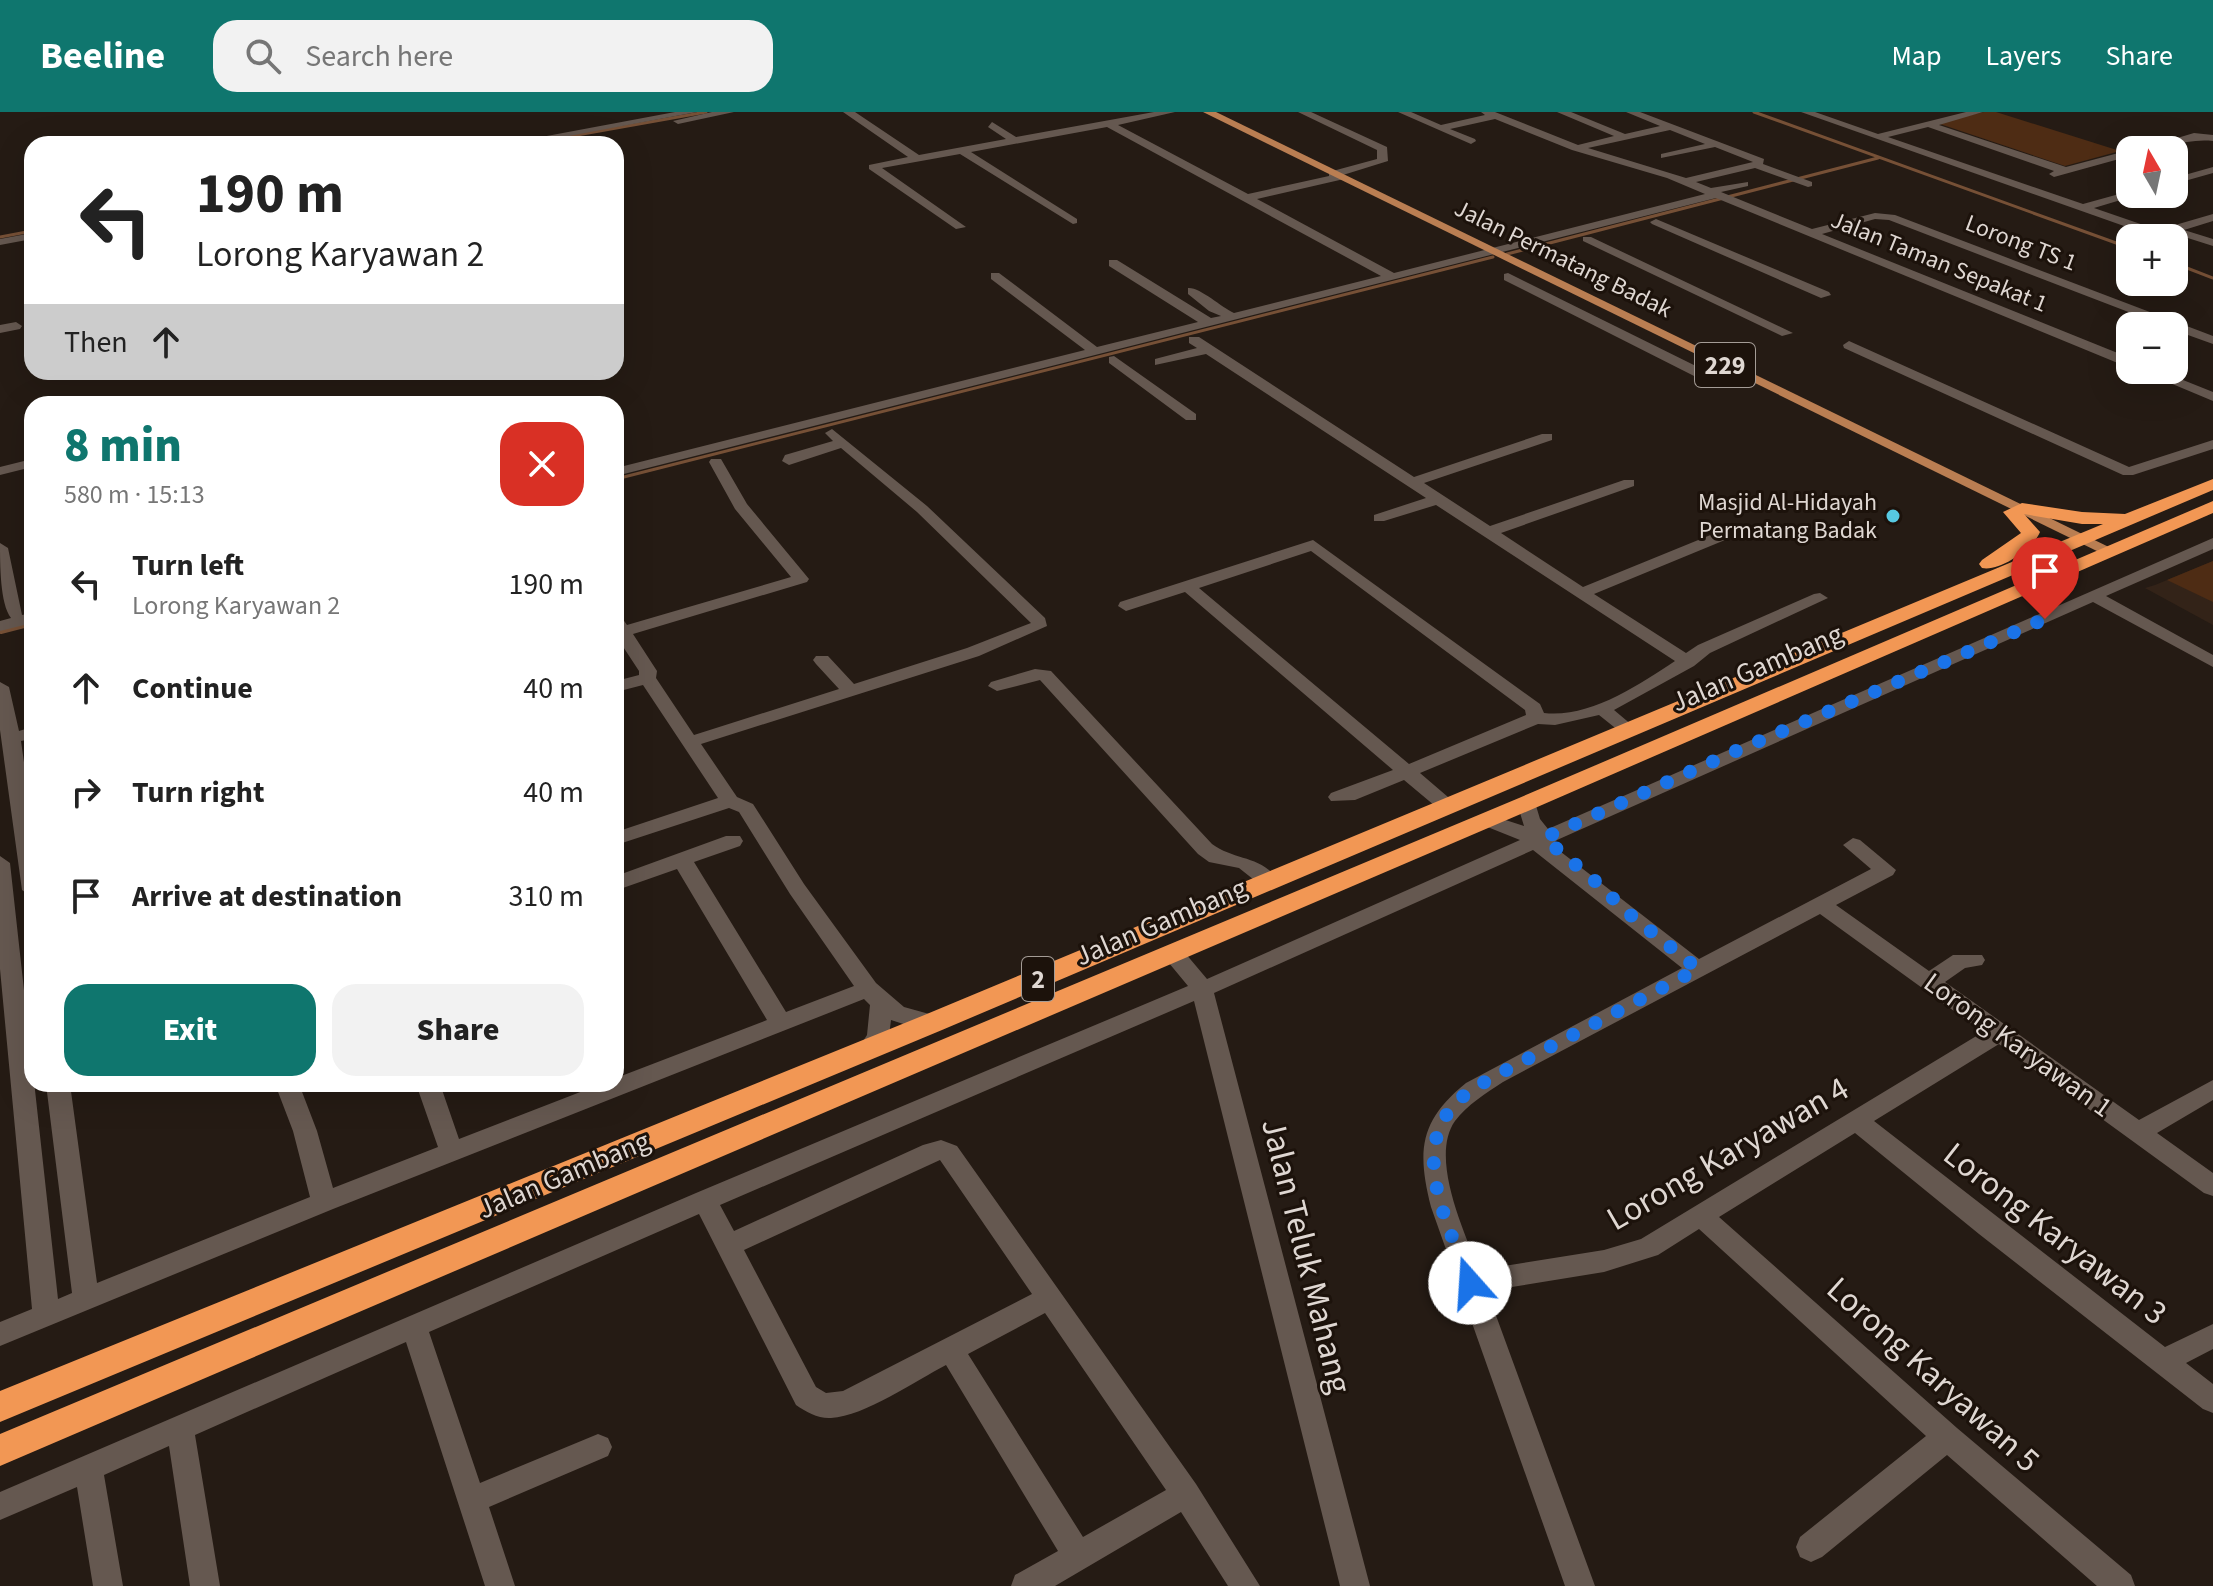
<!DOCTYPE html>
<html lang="en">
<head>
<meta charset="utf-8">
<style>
  body { margin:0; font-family:"Source Sans 3",sans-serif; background:#f2f2f2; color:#222; height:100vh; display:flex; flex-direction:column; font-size:30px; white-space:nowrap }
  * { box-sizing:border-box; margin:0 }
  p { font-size:26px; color:#767676 }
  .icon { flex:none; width:44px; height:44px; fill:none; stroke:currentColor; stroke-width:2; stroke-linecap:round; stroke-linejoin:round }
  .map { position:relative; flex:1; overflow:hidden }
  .details { position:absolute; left:24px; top:284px; width:600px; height:696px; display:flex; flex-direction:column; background:#fff; border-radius:24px; box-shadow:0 8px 32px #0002 }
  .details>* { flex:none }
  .hud { position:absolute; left:24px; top:24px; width:600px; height:244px; border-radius:24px; box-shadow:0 8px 32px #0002; background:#fff; color:#222; overflow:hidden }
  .needle { width:52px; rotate:351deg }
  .controls { position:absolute; left:2116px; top:24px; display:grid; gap:16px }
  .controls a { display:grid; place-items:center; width:72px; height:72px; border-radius:16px; background:#fff; box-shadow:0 8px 32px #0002; font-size:40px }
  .pin { position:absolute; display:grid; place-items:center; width:68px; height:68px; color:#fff; margin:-82px -34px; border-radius:50% 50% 50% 0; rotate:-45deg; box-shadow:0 0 8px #0007 }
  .pin .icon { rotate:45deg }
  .me { position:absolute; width:88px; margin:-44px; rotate:341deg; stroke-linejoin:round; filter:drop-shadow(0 0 6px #0008) }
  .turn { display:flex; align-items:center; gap:28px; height:168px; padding:0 40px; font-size:36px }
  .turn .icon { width:104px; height:104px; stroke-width:2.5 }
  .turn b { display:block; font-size:56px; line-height:68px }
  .then { display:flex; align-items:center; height:76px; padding:0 40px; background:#0003; gap:16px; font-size:30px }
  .round { display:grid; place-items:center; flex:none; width:84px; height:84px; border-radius:24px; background:#f2f2f2 }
  .summary { display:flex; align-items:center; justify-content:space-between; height:136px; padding:0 40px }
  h1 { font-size:48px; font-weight:800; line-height:60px; color:#0f766e }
  .button { display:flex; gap:16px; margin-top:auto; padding:16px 40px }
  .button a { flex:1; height:92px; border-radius:24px; background:#0f766e; color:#fff; font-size:32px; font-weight:800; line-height:92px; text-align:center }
  .button a+a { background:#f2f2f2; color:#222 }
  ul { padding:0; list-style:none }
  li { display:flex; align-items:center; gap:24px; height:104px; padding:0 40px }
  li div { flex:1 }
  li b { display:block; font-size:30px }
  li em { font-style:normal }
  header { display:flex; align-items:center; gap:48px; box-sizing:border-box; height:112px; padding:0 40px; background:#0f766e; color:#fff }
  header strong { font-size:38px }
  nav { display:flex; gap:44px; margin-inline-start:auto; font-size:28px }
  .search { width:560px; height:72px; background:#f2f2f2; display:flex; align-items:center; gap:20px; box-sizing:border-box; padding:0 28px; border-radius:24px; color:#767676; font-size:30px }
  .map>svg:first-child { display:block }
  .built { fill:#332318 }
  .green { fill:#4e2c14 }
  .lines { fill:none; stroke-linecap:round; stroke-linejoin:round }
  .stream-far1 { stroke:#765036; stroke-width:3 }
  .stream { stroke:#765036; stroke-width:4 }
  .minor { fill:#655850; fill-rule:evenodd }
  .major { fill:#ba7e52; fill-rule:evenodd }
  .highway { fill:#f29754; fill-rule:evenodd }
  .route { stroke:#1a73e8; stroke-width:14; stroke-dasharray:0 25.2 }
  .poi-dot { fill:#57c9e2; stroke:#1c120b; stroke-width:3 }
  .labels { text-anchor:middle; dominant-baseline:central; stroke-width:6; stroke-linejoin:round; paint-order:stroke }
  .far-street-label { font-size:24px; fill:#dfd7d2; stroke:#1c120b }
  .far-poi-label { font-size:24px; fill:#dfd7d2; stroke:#1c120b; text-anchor:end }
  .shield { fill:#1c120b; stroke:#a49c96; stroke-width:2 }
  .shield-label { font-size:26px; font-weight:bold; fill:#dfd7d2 }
  .street-label { font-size:28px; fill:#dfd7d2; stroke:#1c120b }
  .near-street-label { font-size:34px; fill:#dfd7d2; stroke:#1c120b }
</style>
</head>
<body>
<header>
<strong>Beeline</strong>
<div class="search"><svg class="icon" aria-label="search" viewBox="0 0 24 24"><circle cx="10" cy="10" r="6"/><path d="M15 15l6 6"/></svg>Search here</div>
<nav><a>Map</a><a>Layers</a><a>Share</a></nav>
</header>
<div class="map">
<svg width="2213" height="1474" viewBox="0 0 2213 1474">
  <rect width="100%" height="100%" fill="#251b14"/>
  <path class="built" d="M2213 449V513L2145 476 2155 473Z"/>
  <path class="green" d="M1984 0H1996L2120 39 2065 54 1937 11Z
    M2213 449V490L2167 468Z"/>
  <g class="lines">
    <path class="stream-far1" d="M1754 0 2130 136
      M549 28 706 0
      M0 125 32 119
      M1507 142 1878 46
      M2174 151 2213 166
      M616 367 1493 145"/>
    <path class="stream" d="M1 520 32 512"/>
    <path class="minor" d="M675 0H697L526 32H504Z
      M712 0H734L678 12 673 9Z
      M843 0H855L919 43 1006 27 988 15 992 10 1016 25 1154 0H1175L1118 13 1248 82 1329 64V60L1377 47V38L1298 0H1311L1387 35 1388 49 1343 63 1344 67 1257 87 1394 161 1705 82 1667 66 1572 38 1495 7 1450 17 1475 27 1476 29 1471 32 1398 0H1411L1441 13 1485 3 1481 0H1495L1578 33 1614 24 1557 0H1571L1625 22 1660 14 1626 0H1640L1764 47 1763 52 1812 70V74L1808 75 1755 56 1696 70 1711 76 1748 70V74L1721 80 1812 117 1875 101 1895 103 2213 224V232L2174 218V214H2165L1889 108 1875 107 1822 122 2130 246V255L2125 254 1716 86 616 364V356L1085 238 991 167V161H999L1097 235 1198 210 1109 154V148H1117L1211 206 1221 204 1209 199 1188 182V176C1200 175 1221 195 1234 201L1381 164 1107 15 971 40 1077 107V111L1073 112 960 42 882 56 966 115 956 117 869 57V53L908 45ZM1670 18 1705 32 1661 42V46L1715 35 1753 50 1686 66 1588 36Z
      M1801 0H1815L1878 22 1966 0H1983L1939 13 2066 55 2126 39 2130 38V44L2054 65 2049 62 2054 59 1928 15 1888 25 2083 92 2130 79V82H2135L2134 84 2094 96 2158 118 2213 102V109L2184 118 2213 127V134L2172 121 2169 122 2175 126 2174 127 2158 126Z
      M2194 21 2213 23V29C2186 26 2163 38 2137 38Z
      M2213 55V61L2174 72V66Z
      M1656 107 1829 180 1831 183 1821 186 1652 112 1650 110Z
      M32 121V127L0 133V127Z
      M1583 125H1591L1793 221 1782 224 1583 129Z
      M1508 161 1708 260 1719 262 1740 256 1747 260 1719 270 1700 267 1504 168V162Z
      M16 210 22 214 20 217 0 221V213Z
      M1189 225H1199L1414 365 1542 322H1552V328L1424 371 1490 414 1624 368H1634V374L1501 421 1583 475 1713 422H1725V428L1594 482 1686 541 1698 533 1814 482 1820 481 1828 486 1710 541 1694 554 1614 598 1639 619 1636 623H1624L1599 603 1555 613 1538 612 1420 661 1455 691 1458 695 1455 699H1441L1404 668 1355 688 1331 689 1328 685 1331 681 1393 658 1185 480 1126 499 1118 494 1120 490 1313 428 1540 592 1544 601C1590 606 1637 574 1675 549L1436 393 1384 409H1374V403L1426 386 1206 242 1155 253V247L1197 236 1189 231ZM1311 439 1525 598 1526 603 1409 652 1199 476Z
      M1849 229 2129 355 2213 328V337L2133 363H2123L1844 236 1843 233Z
      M1114 244 1196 302V308H1186L1109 251V245Z
      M2139 258H2158L2213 280V289Z
      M832 317 927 394 1045 506 1047 514 979 544 701 632 737 685 753 692 804 772 876 871 904 895 940 905 943 911 940 917 922 918 891 908 889 924 877 943 869 946 861 943 858 937 867 923 870 893 864 887 333 1097 0 1234V1210L32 1197 0 857V744L10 751 58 1187 72 1181 46 972H70L97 1171 310 1085 293 1019 275 972H299L317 1019 333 1076 438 1035 416 972H440L459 1027 601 972H616V966L767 908 677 757 620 777 616 776V764L726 724H740L743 729 740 734 694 750 786 900 854 874 790 782 739 700 729 696 616 733V720L718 686 643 573 616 580V569L639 563V559L616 524V505L622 506 627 513 791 465 735 397 709 350 711 347H721L747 392 809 467 807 470 633 522 657 559 656 566 694 623 839 577 816 552 813 548 816 544H828L854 572 967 536 1031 511 917 400 841 336 789 353 782 349 785 343 833 329 825 321Z
      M32 347V355L0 363V355Z
      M2213 426V437L2106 484 2213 543V555L2093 490 1557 728 1552 733 1699 847 1871 757 1843 733 1853 726 1860 728 1896 758 1893 763 1836 793 1929 859 1953 843H1982L1985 848 1982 853 1965 856 1945 870 2139 1008 2213 968V988L2157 1021 2213 1061V1084L2204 1081 1999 932 1874 1009 2165 1235 2213 1212V1237L2186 1251 2213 1272V1301L2203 1297 1979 1122 1855 1021 1719 1105 1957 1316 2131 1463 2135 1474H2097L1947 1343 1822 1445 1811 1450 1800 1445 1796 1435 1800 1425 1926 1324 1699 1117 1658 1143 1604 1160 1487 1179 1595 1474H1565L1431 1095C1417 1039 1419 1009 1466 971L1682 856 1533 738 1214 881 1370 1474H1340L1194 889 720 1093 734 1119 923 1033 941 1028 957 1034 1196 1372 1260 1474H1228L1181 1400 1055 1474H1011L1015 1463 1058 1439 946 1253C915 1269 865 1304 831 1306 819 1307 806 1300 796 1293L699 1102 429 1220 480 1371 598 1322 608 1326 612 1335 608 1344 489 1395 515 1474H485L406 1230 195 1323 220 1474H190L169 1334 104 1363 123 1474H93L77 1375 0 1408V1380L696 1081 1188 874 1164 845 1161 840 1164 835H1180L1207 867 1520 728 1480 712 1477 708 1480 704 1487 702 1524 714 1517 691 1527 685 1534 687 1540 707 1548 717ZM1820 802 1983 920 1641 1127 1604 1138 1479 1158C1465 1121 1429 1046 1455 1009 1467 993 1486 981 1503 970ZM940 1048 1032 1182 843 1279 826 1281 816 1275 744 1138ZM1045 1201 1166 1378 1083 1425 968 1242Z
      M0 431 8 436 22 503 32 501V511L0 519V509L11 506C0 492 0 452 0 431Z
      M1035 557 1051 559 1212 732C1235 749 1262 743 1280 770L1277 775H1263L1239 756 1209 750 1198 742 1040 568 997 579 988 574 991 570Z
      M0 570 9 575 19 619 32 615V627L21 629 32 707V785L22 778 0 618Z"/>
    <path class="major" d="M1203 0H1216L2117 439 2115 442H2103Z"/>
    <path class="highway" d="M2213 367V378L942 918 0 1310V1279L922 904 2103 412H2082L2024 402 2040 420C2034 436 2000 460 1982 456L1979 452 1982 448 2021 421 2003 400 2022 391 2082 400 2125 402Z
      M2213 389V401L1535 696 0 1354V1322L1519 686Z"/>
  </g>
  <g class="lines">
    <path class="route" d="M1470 1171C1452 1120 1411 1048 1450 998 1461 983 1479 973 1495 964L1698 857 1618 793 1608 780 1544 726 1736 639 2045 507"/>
  </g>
  <circle class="poi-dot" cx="1893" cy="404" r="8"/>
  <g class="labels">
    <g class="far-street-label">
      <text transform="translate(2021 131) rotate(21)">Lorong TS 1</text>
      <text transform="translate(1563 147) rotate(26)">Jalan Permatang Badak</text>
      <text transform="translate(1939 150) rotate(22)">Jalan Taman Sepakat 1</text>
    </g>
    <g class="far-poi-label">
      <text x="1877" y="390">Masjid Al-Hidayah<tspan x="1877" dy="28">Permatang Badak</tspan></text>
    </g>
    <g class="shield">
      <rect x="1695" y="231" width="60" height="44" rx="6"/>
      <rect x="1022" y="845" width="32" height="44" rx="6"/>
    </g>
    <g class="shield-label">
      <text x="1725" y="253">229</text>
      <text x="1038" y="867">2</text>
    </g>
    <g class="street-label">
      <text transform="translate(1757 556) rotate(-23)">Jalan Gambang</text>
      <text transform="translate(1161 810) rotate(-23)">Jalan Gambang</text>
      <text transform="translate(2018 933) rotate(36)">Lorong Karyawan 1</text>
      <text transform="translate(564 1063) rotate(-23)">Jalan Gambang</text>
    </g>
    <g class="near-street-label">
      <text transform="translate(1728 1042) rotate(-30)">Lorong Karyawan 4</text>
      <text transform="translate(2055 1122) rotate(38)">Lorong Karyawan 3</text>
      <text transform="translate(1306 1144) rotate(76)">Jalan Teluk Mahang</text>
      <text transform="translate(1933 1263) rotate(42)">Lorong Karyawan 5</text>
    </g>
  </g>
</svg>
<div class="controls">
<a><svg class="needle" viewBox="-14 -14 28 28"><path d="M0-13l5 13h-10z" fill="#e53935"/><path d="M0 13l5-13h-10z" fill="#767676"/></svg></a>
<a>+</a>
<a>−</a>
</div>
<div class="pin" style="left:2045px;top:507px;background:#d93025"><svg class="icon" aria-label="arrive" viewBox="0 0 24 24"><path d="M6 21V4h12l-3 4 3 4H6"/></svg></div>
<svg class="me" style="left:1470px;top:1171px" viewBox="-20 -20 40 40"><circle r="19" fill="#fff"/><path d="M0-13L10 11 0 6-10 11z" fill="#1a73e8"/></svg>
<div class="hud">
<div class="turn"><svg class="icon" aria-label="left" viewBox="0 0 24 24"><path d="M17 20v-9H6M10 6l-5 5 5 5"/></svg><div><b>190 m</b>Lorong Karyawan 2</div></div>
<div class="then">Then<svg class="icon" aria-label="ahead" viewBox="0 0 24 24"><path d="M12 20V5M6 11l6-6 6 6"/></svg></div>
</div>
<section class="details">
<div class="summary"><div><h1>8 min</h1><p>580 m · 15:13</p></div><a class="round" style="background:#d93025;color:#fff"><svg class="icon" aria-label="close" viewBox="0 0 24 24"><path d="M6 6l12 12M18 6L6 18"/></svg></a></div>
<ul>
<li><svg class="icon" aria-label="left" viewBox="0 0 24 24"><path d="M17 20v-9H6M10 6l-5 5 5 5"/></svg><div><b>Turn left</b><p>Lorong Karyawan 2</p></div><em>190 m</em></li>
<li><svg class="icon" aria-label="ahead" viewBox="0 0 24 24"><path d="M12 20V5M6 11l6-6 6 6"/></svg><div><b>Continue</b></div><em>40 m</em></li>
<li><svg class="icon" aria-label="right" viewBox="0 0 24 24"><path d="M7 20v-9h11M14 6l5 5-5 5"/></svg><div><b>Turn right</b></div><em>40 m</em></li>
<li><svg class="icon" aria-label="arrive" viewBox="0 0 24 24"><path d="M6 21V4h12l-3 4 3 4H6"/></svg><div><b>Arrive at destination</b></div><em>310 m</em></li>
</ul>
<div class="button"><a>Exit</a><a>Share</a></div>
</section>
</div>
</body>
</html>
